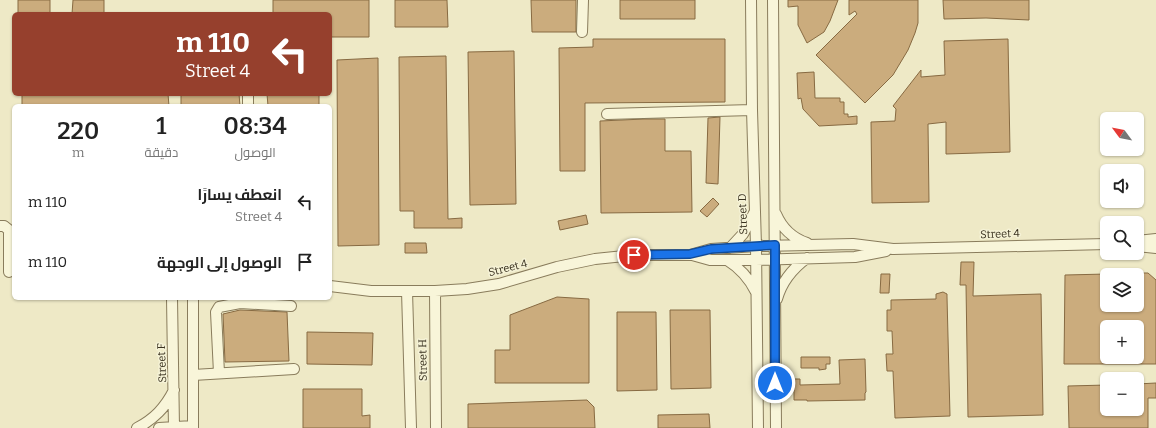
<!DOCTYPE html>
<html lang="ar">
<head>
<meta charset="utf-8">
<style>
  body { margin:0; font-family:Bitter,Cairo,serif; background:#f2f2f2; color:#222; direction:rtl; height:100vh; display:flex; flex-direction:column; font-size:15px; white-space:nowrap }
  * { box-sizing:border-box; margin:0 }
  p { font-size:13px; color:#767676 }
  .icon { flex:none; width:22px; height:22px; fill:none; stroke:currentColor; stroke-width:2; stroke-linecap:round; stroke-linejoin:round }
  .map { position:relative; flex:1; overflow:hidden; direction:ltr }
  .sheet { position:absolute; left:12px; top:104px; width:320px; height:196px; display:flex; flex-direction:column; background:#fff; border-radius:6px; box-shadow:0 1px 3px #0004; direction:rtl }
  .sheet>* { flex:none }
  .top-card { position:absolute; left:12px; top:12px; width:320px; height:84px; border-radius:6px; box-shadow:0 1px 3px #0004; direction:rtl; background:#96402d; color:#fff; overflow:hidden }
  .needle { width:26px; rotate:302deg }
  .tools { position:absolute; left:1100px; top:112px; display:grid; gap:8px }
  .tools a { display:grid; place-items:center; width:44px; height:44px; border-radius:6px; background:#fff; box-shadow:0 1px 3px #0004; font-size:20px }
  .pin { position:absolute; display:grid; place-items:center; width:34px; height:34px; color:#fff; margin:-17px; border:2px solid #fff; border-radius:50%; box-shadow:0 1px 4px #0007 }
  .me { position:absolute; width:44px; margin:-22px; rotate:0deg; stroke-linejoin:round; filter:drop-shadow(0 0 3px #0008) }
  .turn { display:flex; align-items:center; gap:14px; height:84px; padding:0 16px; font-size:18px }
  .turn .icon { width:52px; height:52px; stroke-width:2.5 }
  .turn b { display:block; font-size:28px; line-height:34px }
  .eta { display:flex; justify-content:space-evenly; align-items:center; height:68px; text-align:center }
  .eta b { font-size:24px; font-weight:600; line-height:28px }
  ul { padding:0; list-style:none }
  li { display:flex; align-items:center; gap:12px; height:60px; padding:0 16px }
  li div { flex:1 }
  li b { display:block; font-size:15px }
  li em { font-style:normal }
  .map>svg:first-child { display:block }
  .building { fill:#cbac7d; stroke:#876a42; fill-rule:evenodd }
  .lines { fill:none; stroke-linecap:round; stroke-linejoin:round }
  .minor-casing { stroke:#897c5c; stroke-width:12 }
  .minor { stroke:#f8f5d9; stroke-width:10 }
  .route-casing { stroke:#114b97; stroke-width:10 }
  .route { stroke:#1a73e8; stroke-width:7 }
  .labels { text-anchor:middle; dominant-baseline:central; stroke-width:3; stroke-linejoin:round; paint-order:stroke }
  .street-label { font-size:11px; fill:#39311f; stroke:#f5f2d6 }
</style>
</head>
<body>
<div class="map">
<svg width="1156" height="428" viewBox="0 0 1156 428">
  <rect width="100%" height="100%" fill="#eee9c6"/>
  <path class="building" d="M18 0H50V14H18Z
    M73 0H104V14H72Z
    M273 0H369V37H330V14H273Z
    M395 0H447L448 27H395Z
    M531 0H576V32H532Z
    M620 0H695V19H620Z
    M788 0H838L830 21 824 32 807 43 798 25V6L788 7Z
    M849 0H918V23L915 33 908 50 893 75 865 103 816 55 857 14 855 11 849 15Z
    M943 0H1029V20L986 18 944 19Z
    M593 39H725V102L585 103V171H560L559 48 593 47Z
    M1008 39 1010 152 946 154V122L928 124 929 202 872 203 871 122 895 121 896 109 893 106 921 70V77L945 75 944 41Z
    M514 51 516 204 470 205 468 52Z
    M446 56 448 219 462 218V228H414V211H400L399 57Z
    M378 58 379 245 338 246 337 60Z
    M814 72 815 98H840V102H844V114H848V117L857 116V124L819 126 803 109 801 98 798 99 797 73Z
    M22 94H168L169 106H22Z
    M181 94H239L240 106H181Z
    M267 94H319V106H268Z
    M720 117 718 184 706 183 708 118Z
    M644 119H665V151H691L692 212 601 213 600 121Z
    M713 198 719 204 707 217 700 211Z
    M586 215 588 224 560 230 558 221Z
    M405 243H426L427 253H405Z
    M961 262H974L973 296 1041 294 1043 415 968 417 966 285H960Z
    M1137 273H1148L1156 280V364H1064L1065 275 1107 274V305H1137ZM1107 327H1137V357H1107Z
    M881 274H890L889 293H880Z
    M943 292 947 294V297L950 416 895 418 893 371H887L886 354H893L892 331H887V310H891V300L936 299V294Z
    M557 297 589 299V383H495V350H510V315Z
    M240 310 287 312 289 361 225 362 223 314Z
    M670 310H710L711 388 671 389Z
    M617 312H656L657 390 617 391Z
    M307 332 373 333 372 365 307 364Z
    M801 357H830V364H826V369L819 370V368H801Z
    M865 359 866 392 865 393V400L807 401V400H794V390H793L792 379H800V385L840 384 839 360Z
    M1156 383V398H1148V428H1069L1068 386 1107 385V409H1137V384Z
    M303 389H362V416L370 415V428H303Z
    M587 400 594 407 595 428H468V404Z
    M709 414 710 428H658V415Z"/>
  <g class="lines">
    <g class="minor-casing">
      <path id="minor" d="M751 0 752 110 756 246 758 428
        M773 0 776 428
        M582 32 583 0
        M248 94V106
        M607 114 752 110
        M776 214C782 228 792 238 807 243
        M0 226H4L9 230V272
        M1137 241 1156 239
        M1137 246 1156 248
        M730 248 743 234 754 213
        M692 255 710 260H756L855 257 886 251
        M727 260C740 268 749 278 756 292
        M330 286 371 291H435L467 289 499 284 557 267 595 259 634 255H690L711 249 756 246 853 244 893 249 1107 244
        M407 291 411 428
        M435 291 436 428
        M172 298 174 428
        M193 298V428
        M777 299C782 281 792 269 807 258
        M219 373 216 312 219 307 240 303 291 306
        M193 375 294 369
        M137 428C154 419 165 408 174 390
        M159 428 193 426"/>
    </g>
    <use href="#minor" class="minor"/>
  </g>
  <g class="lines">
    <g class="route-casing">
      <path id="route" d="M634 255 690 254 711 249 775 245V383"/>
    </g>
    <use href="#route" class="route"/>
  </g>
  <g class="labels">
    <g class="street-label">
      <text transform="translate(743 214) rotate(-92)">Street D</text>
      <text transform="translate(1000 234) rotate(-2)">Street 4</text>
      <text transform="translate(508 268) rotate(-14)">Street 4</text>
      <text transform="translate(423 360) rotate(-91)">Street H</text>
      <text transform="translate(162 363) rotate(-92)">Street F</text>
    </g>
  </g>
</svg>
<div class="tools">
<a><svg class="needle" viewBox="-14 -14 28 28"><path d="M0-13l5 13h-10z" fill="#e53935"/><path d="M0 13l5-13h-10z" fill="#767676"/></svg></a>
<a><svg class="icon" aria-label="sound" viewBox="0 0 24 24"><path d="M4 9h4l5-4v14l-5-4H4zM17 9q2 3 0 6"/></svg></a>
<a><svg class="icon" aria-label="search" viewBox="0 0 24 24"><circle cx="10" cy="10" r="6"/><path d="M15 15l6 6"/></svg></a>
<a><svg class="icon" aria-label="layers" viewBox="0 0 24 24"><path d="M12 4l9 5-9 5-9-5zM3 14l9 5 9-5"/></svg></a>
<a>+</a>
<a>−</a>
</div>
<div class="pin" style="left:634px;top:255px;background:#d93025"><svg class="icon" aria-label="arrive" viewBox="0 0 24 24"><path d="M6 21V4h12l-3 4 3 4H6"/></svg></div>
<svg class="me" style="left:775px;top:383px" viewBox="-20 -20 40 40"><circle r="17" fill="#1a73e8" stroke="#fff" stroke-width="3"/><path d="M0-11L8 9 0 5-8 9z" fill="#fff"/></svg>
<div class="top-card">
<div class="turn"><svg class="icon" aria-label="left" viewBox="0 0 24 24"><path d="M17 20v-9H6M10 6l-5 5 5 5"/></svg><div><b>110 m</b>Street 4</div></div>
</div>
<section class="sheet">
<div class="eta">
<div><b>08:34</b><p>الوصول</p></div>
<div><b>1</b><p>دقيقة</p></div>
<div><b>220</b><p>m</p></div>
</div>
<ul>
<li><svg class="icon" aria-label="left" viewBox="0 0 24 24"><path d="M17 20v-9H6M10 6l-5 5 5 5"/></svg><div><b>انعطف يسارًا</b><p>Street 4</p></div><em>110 m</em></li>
<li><svg class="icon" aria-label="arrive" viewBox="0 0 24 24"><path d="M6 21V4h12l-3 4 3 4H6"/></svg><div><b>الوصول إلى الوجهة</b></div><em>110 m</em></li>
</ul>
</section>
</div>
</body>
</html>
